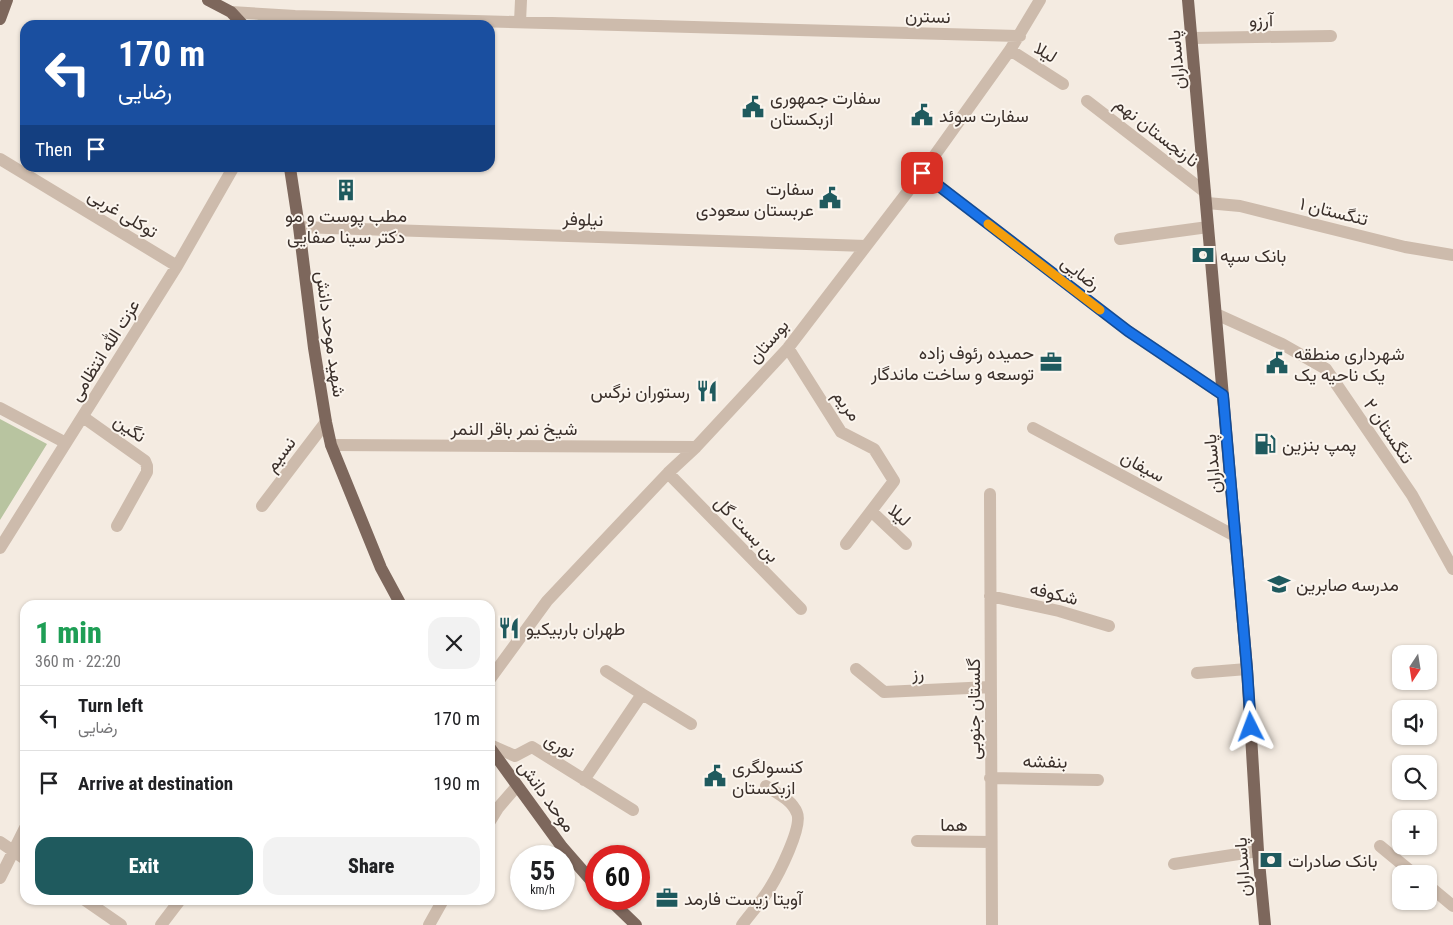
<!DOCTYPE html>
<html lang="en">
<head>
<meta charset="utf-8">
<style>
  body { margin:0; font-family:"Roboto Condensed",Vazirmatn,sans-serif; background:#f2f2f2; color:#202124; height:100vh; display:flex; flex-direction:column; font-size:19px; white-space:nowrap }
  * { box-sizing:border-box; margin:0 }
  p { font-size:16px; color:#757577 }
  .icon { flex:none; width:28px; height:28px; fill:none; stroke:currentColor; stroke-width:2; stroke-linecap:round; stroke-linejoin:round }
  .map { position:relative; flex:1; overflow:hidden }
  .details { position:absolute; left:20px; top:600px; width:475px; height:305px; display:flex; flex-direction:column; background:#fff; border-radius:15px; box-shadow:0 1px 4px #0004 }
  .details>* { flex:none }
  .hud { position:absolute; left:20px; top:20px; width:475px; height:152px; border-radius:15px; box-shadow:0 1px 4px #0004; background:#1a4fa0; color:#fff; overflow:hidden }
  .needle { width:32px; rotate:192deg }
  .controls { position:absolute; left:1392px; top:645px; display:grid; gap:10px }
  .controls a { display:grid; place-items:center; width:45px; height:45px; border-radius:10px; background:#fff; box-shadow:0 1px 4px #0004; font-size:25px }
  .speed { position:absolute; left:510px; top:845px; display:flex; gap:10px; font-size:25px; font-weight:700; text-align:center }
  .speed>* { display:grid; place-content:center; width:65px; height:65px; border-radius:50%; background:#fff; box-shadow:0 1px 4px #0004; line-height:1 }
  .speed small { font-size:12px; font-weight:400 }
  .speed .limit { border:8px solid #d22; background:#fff; color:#111 }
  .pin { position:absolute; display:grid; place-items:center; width:42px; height:42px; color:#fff; margin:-21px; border-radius:10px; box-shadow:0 2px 8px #0006 }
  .me { position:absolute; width:55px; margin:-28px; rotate:357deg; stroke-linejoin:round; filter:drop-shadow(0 0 4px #0008) }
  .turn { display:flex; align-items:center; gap:18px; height:105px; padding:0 15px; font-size:22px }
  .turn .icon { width:65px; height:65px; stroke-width:2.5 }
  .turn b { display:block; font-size:35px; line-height:42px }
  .then { display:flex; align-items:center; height:48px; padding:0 15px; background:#0003; gap:10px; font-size:19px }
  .round { display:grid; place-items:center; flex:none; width:52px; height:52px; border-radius:15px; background:#f2f2f2 }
  .head { display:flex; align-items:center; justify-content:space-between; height:85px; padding:0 15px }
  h1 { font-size:30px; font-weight:800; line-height:38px; color:#1e9e55 }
  .button { display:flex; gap:10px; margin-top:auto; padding:10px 15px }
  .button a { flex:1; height:58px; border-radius:15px; background:#1f5a5e; color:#fff; font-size:20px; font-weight:800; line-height:58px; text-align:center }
  .button a+a { background:#f2f2f2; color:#202124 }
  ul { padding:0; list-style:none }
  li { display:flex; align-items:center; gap:15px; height:65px; padding:0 15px; border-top:1px solid #e0e0e0 }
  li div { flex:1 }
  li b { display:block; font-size:19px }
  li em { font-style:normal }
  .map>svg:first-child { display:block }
  .green { fill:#b8c4a0 }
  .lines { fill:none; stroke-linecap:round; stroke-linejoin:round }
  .minor { stroke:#cdbbac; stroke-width:12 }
  .major { stroke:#7d675c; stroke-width:12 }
  .route-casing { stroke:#114b97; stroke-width:12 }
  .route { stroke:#1a73e8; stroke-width:9 }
  .slow { stroke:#f59e0b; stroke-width:9 }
  .labels { text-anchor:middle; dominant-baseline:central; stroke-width:4; stroke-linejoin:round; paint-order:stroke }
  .street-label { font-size:18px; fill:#3b302b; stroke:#fbf5ee }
  .poi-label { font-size:18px; fill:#3b302b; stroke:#fbf5ee; text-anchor:start }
</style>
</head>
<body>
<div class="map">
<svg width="1453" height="925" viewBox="0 0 1453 925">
  <rect width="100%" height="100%" fill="#f4ebe1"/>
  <path class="green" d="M262 17 286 21 282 25H261L257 20Z
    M0 419 47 444 0 520Z"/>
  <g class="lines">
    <path class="minor" d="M231 12 295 16 1020 36
      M520 22 521 0
      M1192 38 1331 36
      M1010 50 1063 84
      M1087 101 1205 192
      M0 159 177 266
      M922 173 1128 331 1223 395
      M1207 203 1240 206 1405 247 1453 255
      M299 227 866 246
      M1120 239 1208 227
      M1216 314 1282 344 1326 369 1412 495 1453 569
      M788 348 841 432 874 449 894 481 846 544
      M0 408 66 443
      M83 417 145 461 147 466V472L117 526
      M1033 428 1235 536
      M331 445 696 447
      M668 473 801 609
      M990 494 992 925
      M262 506 326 422
      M871 511 906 544
      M0 548 177 266 233 168
      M990 596 1059 611 1109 626
      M856 669 884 692 990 687
      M1197 673 1247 669
      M490 679 547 601 668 473 696 447 788 348 922 173 1010 50 1040 0
      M642 694 691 724
      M490 745 515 756 532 747 633 810
      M990 778 1098 780
      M584 780 642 694 606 671
      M490 821 498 808 517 786
      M917 841 991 842
      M0 842 25 859
      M1380 846 1414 874
      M1174 864 1258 851
      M0 878 25 828
      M1429 886 1453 906
      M85 900 121 925
      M161 925 180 900
      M429 925 443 900
      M742 925C751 913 762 901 770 888 778 875 803 827 797 813 792 800 777 793 766 786"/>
    <path class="major" d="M208 0 231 12 243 25
      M1188 0 1247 669 1258 851 1265 925
      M0 19 7 0
      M290 168 299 227 314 348 326 422 331 445 381 568 401 605
      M490 748 562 847 596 886
      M609 899 636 925"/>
  </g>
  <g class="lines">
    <g class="route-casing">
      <path id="route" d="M922 173 1128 331 1223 395 1247 669 1251 727"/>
    </g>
    <use href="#route" class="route"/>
    <path class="slow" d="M988 224 1100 310"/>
  </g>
  <defs>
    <g id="civic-bare" transform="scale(1.725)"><path d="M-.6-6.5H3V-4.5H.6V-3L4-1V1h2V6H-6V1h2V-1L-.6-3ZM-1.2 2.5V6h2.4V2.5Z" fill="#1f5a5e" stroke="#fbf5ee" stroke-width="2.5" paint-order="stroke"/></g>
    <g id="building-bare" transform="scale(1.725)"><path d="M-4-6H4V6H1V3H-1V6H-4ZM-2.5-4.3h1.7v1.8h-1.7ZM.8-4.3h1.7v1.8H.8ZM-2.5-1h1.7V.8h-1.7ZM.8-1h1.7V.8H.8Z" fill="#1f5a5e" stroke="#fbf5ee" stroke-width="2.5" paint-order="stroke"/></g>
    <g id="bank-bare" transform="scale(1.725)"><path d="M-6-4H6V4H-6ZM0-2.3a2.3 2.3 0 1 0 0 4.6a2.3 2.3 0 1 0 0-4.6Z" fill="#1f5a5e" stroke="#fbf5ee" stroke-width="2.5" paint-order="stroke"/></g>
    <g id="office-bare" transform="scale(1.725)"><path d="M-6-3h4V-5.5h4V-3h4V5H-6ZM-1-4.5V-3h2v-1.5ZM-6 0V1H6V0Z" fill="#1f5a5e" stroke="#fbf5ee" stroke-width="2.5" paint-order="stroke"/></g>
    <g id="restaurant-bare" transform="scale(1.725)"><path d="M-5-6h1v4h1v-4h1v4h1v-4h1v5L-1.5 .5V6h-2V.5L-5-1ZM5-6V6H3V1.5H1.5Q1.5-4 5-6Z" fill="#1f5a5e" stroke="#fbf5ee" stroke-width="2.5" paint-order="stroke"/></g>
    <g id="fuel-bare" transform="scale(1.725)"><path d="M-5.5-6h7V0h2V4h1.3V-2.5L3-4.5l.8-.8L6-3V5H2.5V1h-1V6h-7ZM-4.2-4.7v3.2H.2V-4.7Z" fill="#1f5a5e" stroke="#fbf5ee" stroke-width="2.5" paint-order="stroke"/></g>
    <g id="school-bare" transform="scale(1.725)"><path d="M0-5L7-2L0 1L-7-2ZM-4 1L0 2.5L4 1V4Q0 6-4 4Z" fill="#1f5a5e" stroke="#fbf5ee" stroke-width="2.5" paint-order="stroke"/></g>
  </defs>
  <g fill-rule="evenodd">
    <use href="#civic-bare" x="753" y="107"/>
    <use href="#civic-bare" x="922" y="115"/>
    <use href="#building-bare" x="346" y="190"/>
    <use href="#civic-bare" x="830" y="198"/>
    <use href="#bank-bare" x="1203" y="255"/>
    <use href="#office-bare" x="1051" y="362"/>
    <use href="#civic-bare" x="1277" y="363"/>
    <use href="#restaurant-bare" x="707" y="391"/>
    <use href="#fuel-bare" x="1265" y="444"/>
    <use href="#school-bare" x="1279" y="584"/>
    <use href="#restaurant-bare" x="509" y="628"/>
    <use href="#civic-bare" x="715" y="776"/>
    <use href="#bank-bare" x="1271" y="860"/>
    <use href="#office-bare" x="667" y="898"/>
  </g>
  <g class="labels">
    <g class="street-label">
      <text transform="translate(928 16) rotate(2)">نسترن</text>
      <text transform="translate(1261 20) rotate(-1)">آرزو</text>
      <text transform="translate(1046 52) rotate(32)">لیلا</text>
      <text transform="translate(1176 60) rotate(-95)">پاسداران</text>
      <text transform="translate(1157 132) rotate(38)">نارنجستان نهم</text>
      <text transform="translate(1334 211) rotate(14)">تنگستان ۱</text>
      <text transform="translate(123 213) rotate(31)">توکلی غربی</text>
      <text transform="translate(583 219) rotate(2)">نیلوفر</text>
      <text transform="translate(1081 273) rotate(38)">رضایی</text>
      <text transform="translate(331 334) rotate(82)">شهید موحد دانش</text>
      <text transform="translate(768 341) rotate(-49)">بوستان</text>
      <text transform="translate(104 350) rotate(-58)">عزت الله انتظامی</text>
      <text transform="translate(847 405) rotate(53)">مریم</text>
      <text transform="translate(130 428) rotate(35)">نگین</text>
      <text x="514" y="428">شیخ نمر باقر النمر</text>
      <text transform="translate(1389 431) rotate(56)">تنگستان ۲</text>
      <text transform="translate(280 454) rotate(-53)">نسیم</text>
      <text transform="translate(1212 464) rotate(-95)">پاسداران</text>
      <text transform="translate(1143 466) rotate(28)">سیفان</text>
      <text transform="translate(900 515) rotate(43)">لیلا</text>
      <text transform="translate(747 529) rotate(46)">بن بست گل</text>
      <text transform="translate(1054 593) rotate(14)">شکوفه</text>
      <text transform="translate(918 673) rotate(-3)">رز</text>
      <text transform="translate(973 709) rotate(-90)">گلستان جنوبی</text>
      <text transform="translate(560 745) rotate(30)">نوری</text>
      <text transform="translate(1045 761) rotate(1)">بنفشه</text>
      <text transform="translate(547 796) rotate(54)">موحد دانش</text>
      <text x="954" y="824">هما</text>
      <text transform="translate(1242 867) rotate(-94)">پاسداران</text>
    </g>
    <g class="poi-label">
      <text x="770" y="97">سفارت جمهوری<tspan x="770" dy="21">ازبکستان</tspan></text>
      <text x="939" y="115">سفارت سوئد</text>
      <text x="814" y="188" text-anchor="end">سفارت<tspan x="814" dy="21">عربستان سعودی</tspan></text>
      <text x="346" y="215" text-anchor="middle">مطب پوست و مو<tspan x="346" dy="21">دکتر سینا صفایی</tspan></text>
      <text x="1220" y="255">بانک سپه</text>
      <text x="1034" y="352" text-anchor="end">حمیده رئوف زاده<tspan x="1034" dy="21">توسعه و ساخت ماندگار</tspan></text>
      <text x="1294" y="353">شهرداری منطقه<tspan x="1294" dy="21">یک ناحیه یک</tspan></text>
      <text x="690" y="391" text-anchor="end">رستوران نرگس</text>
      <text x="1282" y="444">پمپ بنزین</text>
      <text x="1296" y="584">مدرسه صابرین</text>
      <text x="526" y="628">طهران باربیکیو</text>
      <text x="732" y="766">کنسولگری<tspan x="732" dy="21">ازبکستان</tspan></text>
      <text x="1288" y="860">بانک صادرات</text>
      <text x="684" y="898">آویتا زیست فارمد</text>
    </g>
  </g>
</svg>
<div class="controls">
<a><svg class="needle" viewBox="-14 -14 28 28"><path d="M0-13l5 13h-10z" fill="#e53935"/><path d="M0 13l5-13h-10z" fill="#757577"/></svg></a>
<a><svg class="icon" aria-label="sound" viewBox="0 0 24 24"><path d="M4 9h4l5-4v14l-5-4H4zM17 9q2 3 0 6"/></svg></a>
<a><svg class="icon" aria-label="search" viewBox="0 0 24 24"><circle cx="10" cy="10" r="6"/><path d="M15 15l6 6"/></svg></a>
<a>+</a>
<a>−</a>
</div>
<div class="speed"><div>55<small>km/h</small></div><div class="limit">60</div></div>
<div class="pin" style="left:922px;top:173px;background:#d93025"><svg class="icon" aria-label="arrive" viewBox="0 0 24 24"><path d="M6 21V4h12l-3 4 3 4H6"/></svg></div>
<svg class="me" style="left:1251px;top:727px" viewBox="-20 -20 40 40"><path d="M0-17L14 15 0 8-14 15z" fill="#1a73e8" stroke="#fff" stroke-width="4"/></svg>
<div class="hud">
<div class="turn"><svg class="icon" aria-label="left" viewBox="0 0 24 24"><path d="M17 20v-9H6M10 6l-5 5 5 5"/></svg><div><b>170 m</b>رضایی</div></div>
<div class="then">Then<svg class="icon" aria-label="arrive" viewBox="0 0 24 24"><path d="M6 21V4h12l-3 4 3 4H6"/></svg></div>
</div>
<section class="details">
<div class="head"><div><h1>1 min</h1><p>360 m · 22:20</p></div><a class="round"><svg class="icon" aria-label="close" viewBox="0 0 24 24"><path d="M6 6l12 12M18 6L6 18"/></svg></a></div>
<ul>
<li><svg class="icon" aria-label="left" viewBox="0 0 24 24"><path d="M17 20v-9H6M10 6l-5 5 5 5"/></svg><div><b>Turn left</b><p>رضایی</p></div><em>170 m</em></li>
<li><svg class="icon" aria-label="arrive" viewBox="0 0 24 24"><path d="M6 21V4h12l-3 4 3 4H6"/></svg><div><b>Arrive at destination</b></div><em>190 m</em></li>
</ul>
<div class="button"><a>Exit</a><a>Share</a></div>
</section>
</div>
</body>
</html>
